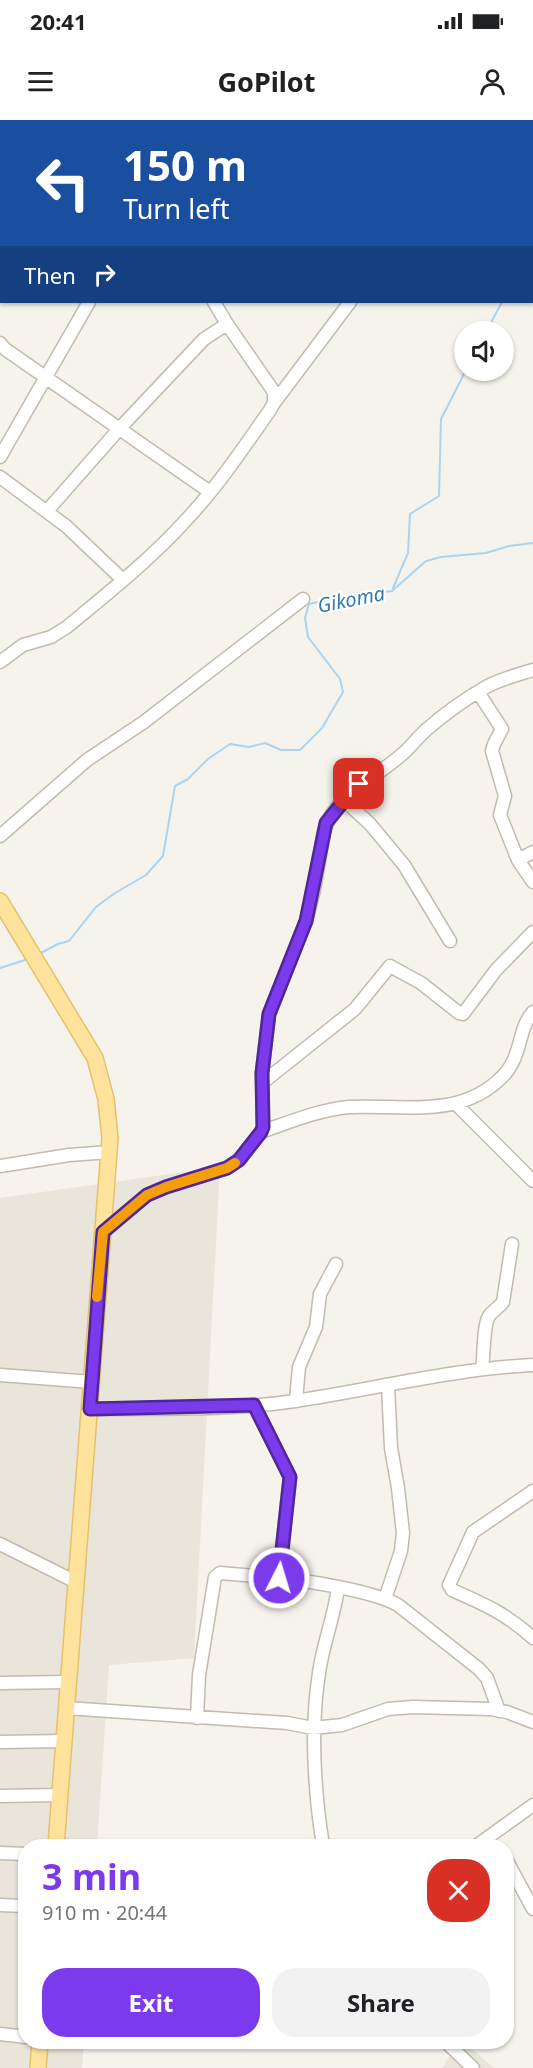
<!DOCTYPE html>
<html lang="en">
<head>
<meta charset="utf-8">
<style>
  body { margin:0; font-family:"Noto Sans",sans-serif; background:#f2f2f2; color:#202124; height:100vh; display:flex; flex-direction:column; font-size:22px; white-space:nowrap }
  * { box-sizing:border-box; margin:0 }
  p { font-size:20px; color:#757577 }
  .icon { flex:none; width:33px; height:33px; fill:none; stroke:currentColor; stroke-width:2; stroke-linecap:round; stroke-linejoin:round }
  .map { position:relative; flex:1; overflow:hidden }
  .drawer { position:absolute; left:18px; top:1719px; width:496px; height:210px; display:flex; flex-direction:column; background:#fff; border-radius:24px; box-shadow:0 2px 4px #0004 }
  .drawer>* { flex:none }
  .banner { position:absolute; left:0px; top:0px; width:534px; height:183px; box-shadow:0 2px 4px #0004; background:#1a4fa0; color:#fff; overflow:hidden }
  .fabs { position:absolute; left:454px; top:201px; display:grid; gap:12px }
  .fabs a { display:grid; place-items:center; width:60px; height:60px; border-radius:50%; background:#fff; box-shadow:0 2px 4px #0004; font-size:30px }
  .pin { position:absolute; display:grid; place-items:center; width:51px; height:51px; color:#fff; margin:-26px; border-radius:12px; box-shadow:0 3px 9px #0006 }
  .me { position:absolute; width:66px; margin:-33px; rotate:5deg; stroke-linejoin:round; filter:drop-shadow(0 0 4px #0008) }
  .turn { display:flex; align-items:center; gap:21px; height:126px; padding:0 24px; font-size:27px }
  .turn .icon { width:78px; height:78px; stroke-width:2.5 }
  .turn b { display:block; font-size:42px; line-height:51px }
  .then { display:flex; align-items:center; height:57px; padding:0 24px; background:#0003; gap:12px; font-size:22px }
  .round { display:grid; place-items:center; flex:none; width:63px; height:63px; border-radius:24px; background:#f2f2f2 }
  .head { display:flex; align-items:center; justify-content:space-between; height:102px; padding:0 24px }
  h1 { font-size:36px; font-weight:700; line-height:45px; color:#7c3aed }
  .button { display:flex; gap:12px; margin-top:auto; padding:12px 24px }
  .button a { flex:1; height:69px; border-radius:24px; background:#7c3aed; color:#fff; font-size:24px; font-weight:700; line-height:69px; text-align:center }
  .button a+a { background:#f2f2f2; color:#202124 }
  .status { display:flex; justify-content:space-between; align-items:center; height:42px; padding:0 30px; background:#fff; direction:ltr }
  .status svg { height:16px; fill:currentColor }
  header { display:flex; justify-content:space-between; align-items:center; height:78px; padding:0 24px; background:#fff; font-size:27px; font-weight:700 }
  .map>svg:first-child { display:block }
  .residential { fill:#eae5da }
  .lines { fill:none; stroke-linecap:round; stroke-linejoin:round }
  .stream { stroke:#a9d4f2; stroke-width:2 }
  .minor-casing { stroke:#c2bbae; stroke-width:15 }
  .major-casing { stroke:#e6c16a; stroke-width:18 }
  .minor { stroke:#fff; stroke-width:12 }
  .major { stroke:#ffe39c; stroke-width:15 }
  .route-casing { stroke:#51269a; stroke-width:15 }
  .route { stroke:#7c3aed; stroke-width:10 }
  .slow { stroke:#f59e0b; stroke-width:10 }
  .labels { text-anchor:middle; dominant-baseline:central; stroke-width:4.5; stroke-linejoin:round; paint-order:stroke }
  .water-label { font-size:20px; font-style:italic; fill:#2e7ab2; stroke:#fff }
</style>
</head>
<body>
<div class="status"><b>20:41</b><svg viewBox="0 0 49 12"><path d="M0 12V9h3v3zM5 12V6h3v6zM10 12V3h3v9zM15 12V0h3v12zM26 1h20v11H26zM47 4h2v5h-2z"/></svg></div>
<header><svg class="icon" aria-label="menu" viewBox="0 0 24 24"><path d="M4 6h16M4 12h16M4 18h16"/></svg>GoPilot<svg class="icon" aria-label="person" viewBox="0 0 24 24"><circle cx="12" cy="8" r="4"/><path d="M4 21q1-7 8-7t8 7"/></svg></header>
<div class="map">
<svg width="533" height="1948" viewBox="0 0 533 1948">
  <rect width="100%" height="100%" fill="#f6f3ec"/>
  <path class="residential" d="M220 1047 194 1538 109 1545 97 1726H26V1922H84L82 1948H0V1078Z
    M459 1922H464L494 1948H442Z"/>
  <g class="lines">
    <path class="stream" d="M486 212 502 182
      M393 468 408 433 410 394 439 376 441 299 466 250
      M39 834 58 824 69 821 96 787 115 773 146 755 163 736 175 666 188 659 208 639 230 624 249 627 265 623 281 630H300L322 608 343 572 340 559 308 517 305 498 309 484 343 476 392 471 426 441 441 437 486 433 509 426 533 423
      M0 848 28 839"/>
    <g class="minor-casing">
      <path id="minor" d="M125 0 126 2
        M225 0 227 2
        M392 0 393 2
        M507 0V2
        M100 2 103 0
        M264 2 267 0
        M532 26H533
        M0 61 2 60
        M0 99 2 100
        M0 223 5 229 210 372
        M274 283 350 182
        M0 337 89 182
        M0 357 66 406 123 460
        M47 391 120 308 204 219 227 204
        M0 542 23 525 51 517 67 507C108 473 151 439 187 399 218 366 244 327 270 290L274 283V272L227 204 214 182
        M478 572 502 609 494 624 492 631 505 676 500 695 518 740
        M344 680 370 704 404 745 450 821
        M0 716 87 640 144 602 303 479
        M533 732 518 740 533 762
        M262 963 355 889 390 846 421 863 459 893 463 894 496 850 533 812
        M456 984 533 1061
        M261 1012C290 1002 318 990 349 987 403 984 459 1000 502 957 523 936 517 910 533 892
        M0 1046 69 1035 110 1032
        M103 1112 147 1075 166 1067 227 1048 239 1040 261 1012 263 1007 262 953 269 894 306 801 314 770 324 711C335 674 374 659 400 636 410 628 417 618 426 610 443 595 467 578 486 567 500 559 517 555 533 550
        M482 1249C484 1236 483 1206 489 1196 493 1190 499 1188 503 1182L512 1124
        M0 1255 92 1262
        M296 1280 299 1247 316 1207 320 1174 336 1144
        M254 1285 290 1357 279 1458C309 1461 373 1471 398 1485L479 1549 487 1558 499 1591
        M90 1289C158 1288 228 1291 295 1281 374 1269 453 1249 533 1245
        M533 1371 473 1412 449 1465 452 1470C486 1485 505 1493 533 1518
        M0 1424 76 1462
        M385 1479 401 1431 403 1413 398 1368 391 1328 388 1266
        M0 1563 68 1562
        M66 1588 287 1603 313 1608 342 1605 388 1589 413 1587 491 1589 507 1592 533 1602
        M197 1598 199 1555 215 1457 220 1453 279 1458
        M0 1622 63 1621
        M0 1676 59 1675
        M323 1726C314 1669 310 1611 319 1553 323 1524 334 1497 338 1468
        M476 1726 533 1685
        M0 1733 26 1734
        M507 1741 533 1789
        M0 1785 26 1786
        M0 1914 26 1917
        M446 1922 473 1948"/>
    </g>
    <g class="major-casing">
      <path id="major" d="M0 781 95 938 106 979 110 1018 56 1726
        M38 1948 40 1922"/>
    </g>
    <use href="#minor" class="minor"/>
    <use href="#major" class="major"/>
  </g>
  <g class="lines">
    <g class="route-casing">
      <path id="route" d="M279 1458 290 1357 254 1285 90 1289 103 1112 147 1075 166 1067 227 1048 239 1040 261 1012 263 1007 262 953 269 894 306 801 326 703 351 672 359 664"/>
    </g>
    <use href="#route" class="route"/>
    <path class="slow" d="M97 1177 103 1112 147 1075 166 1067 227 1048 235 1043"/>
  </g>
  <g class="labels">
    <g class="water-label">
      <text transform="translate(351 479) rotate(-11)">Gikoma</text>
    </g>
  </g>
</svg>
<div class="fabs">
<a><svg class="icon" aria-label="sound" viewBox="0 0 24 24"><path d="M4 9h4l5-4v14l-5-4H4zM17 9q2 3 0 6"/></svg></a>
</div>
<div class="pin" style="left:359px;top:664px;background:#d93025"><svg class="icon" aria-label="arrive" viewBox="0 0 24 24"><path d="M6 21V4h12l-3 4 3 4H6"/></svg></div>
<svg class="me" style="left:279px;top:1458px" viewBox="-20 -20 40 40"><circle r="17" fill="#7c3aed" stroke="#fff" stroke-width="3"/><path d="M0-11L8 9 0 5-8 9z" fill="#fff"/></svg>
<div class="banner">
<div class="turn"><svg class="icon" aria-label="left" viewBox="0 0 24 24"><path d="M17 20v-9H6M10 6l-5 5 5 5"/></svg><div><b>150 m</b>Turn left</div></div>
<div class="then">Then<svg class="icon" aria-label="right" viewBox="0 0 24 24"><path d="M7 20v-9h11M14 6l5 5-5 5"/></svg></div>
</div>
<section class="drawer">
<div class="head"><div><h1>3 min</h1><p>910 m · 20:44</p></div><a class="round" style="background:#d93025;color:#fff"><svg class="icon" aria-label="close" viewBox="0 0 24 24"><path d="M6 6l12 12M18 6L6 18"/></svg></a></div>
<div class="button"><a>Exit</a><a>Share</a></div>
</section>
</div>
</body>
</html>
